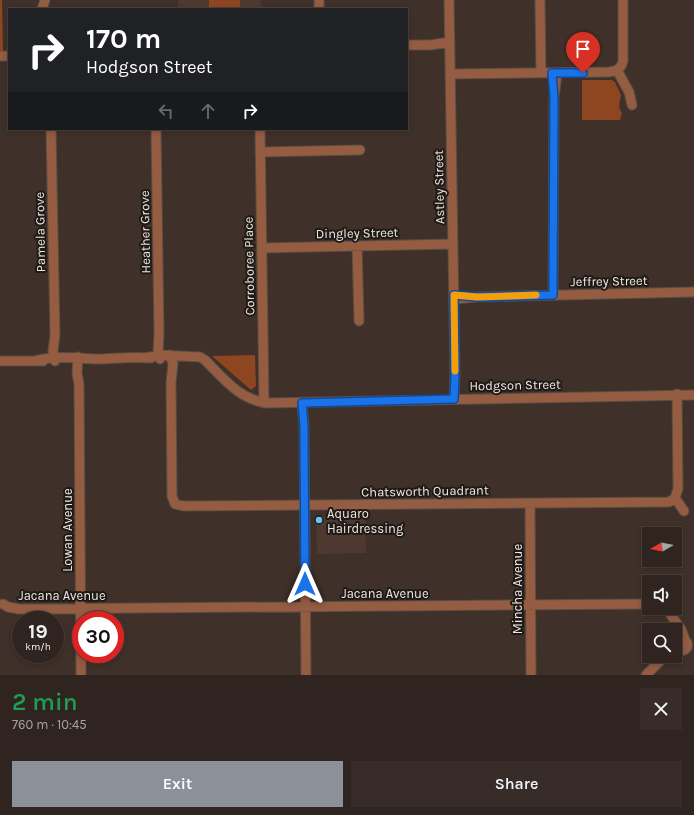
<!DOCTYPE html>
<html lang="en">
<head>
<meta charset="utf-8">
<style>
  body { margin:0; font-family:Karla,sans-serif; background:#372c28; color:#f1f3f6; height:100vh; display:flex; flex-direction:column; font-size:15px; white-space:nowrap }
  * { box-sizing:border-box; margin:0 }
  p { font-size:13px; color:#a7a4a4 }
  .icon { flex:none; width:22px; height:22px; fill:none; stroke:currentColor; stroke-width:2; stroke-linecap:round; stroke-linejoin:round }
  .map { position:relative; height:675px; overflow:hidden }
  .sheet { display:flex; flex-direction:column; background:#2f241f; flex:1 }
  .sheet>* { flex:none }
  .hud { position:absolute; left:8px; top:8px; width:400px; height:122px; border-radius:0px; box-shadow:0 2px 6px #0003,0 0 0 1px #4a413d; background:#202124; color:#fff; overflow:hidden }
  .needle { width:26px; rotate:261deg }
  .controls { position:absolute; left:642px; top:527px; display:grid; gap:8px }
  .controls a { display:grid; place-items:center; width:40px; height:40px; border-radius:0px; background:#2f241f; box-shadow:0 2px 6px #0003,0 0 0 1px #4a413d; font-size:20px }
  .speed { position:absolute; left:12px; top:611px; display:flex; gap:8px; font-size:20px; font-weight:700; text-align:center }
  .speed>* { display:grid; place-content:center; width:52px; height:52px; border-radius:50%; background:#2f241f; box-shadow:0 2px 6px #0003,0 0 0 1px #4a413d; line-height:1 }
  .speed small { font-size:10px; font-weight:400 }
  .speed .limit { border:6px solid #d22; background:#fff; color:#111 }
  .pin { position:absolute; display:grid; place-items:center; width:34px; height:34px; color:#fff; margin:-41px -17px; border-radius:50% 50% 50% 0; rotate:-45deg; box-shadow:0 0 4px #0007 }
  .pin .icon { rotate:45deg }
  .me { position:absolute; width:44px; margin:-22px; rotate:0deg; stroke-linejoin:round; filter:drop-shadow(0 0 3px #0008) }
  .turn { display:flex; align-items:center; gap:14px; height:84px; padding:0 12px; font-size:18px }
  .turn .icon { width:52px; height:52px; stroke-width:2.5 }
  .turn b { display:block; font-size:28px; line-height:34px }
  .lanes { display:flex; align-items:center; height:38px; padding:0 12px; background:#0003; justify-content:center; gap:20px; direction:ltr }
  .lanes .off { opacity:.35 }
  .round { display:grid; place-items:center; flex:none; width:42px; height:42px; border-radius:0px; background:#372c28 }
  .head { display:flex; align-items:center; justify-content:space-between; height:68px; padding:0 12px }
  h1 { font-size:24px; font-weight:600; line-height:30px; color:#1e9e55 }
  .primary-button { display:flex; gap:8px; margin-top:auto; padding:8px 12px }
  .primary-button a { flex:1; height:46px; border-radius:0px; background:#8c9099; color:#fff; font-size:16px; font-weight:600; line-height:46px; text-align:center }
  .primary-button a+a { background:#372c28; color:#f1f3f6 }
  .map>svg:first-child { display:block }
  .built { fill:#4d3930 }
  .green { fill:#8e4621 }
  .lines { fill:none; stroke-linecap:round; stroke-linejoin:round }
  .minor-casing { stroke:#5b4d46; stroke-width:11 }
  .minor { stroke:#945c41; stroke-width:9 }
  .route-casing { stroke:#114b97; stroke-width:10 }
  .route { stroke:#1a73e8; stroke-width:7 }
  .slow { stroke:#f59e0b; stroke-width:7 }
  .poi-dot { fill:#6cc3f2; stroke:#201a17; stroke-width:1.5 }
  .labels { text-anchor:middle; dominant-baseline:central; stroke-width:4; stroke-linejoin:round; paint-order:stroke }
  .street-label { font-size:13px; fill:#efe6e1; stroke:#201a17 }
  .poi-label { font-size:13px; fill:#efe6e1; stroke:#201a17; text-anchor:start }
</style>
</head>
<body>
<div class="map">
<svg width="694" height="675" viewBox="0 0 694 675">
  <rect width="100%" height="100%" fill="#3f3029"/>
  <path class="built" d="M178 0H261V9H178Z
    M316 516H365L366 553 317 554Z"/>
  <path class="green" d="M0 0H2L3 53H0Z
    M209 0H240V9H209Z
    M582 80H612L615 82 621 95C620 102 617 106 622 113L620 120H582Z
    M255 355 256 386 251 390 212 356Z"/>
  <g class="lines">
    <g class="minor-casing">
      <path id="minor" d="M319 0V9
        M449 0 455 374 454 399
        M540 0 541 73
        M42 9 45 0
        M407 45H430L450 42
        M0 56H9
        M617 70 629 92 632 105
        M450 74 609 72C617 71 621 69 623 61V0
        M51 129 55 335 53 351 55 361
        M156 129 159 334 158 354 160 359
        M260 129 264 403
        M260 152 360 150
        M357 246 359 321
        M262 248 453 244
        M553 295 554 98 557 73
        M454 299 477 297 694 292
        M170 355 173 364 171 382 172 496 175 504 184 506 669 502 675 498 678 489 677 394
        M78 357 77 373 79 384 81 675
        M146 358 160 355 200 357 205 360C223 378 240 400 267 403L694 395
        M38 360C57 356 75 358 94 359 113 359 132 356 151 358
        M0 361H43
        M302 403 304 426 306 675
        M675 498 684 511
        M530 503 531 675
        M3 604 8 607 19 609 649 604
        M666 608 681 629 685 640
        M676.5 645a5.5 5.5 0 1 1 11 0a5.5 5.5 0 1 1-11 0Z
        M646 675 665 656"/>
    </g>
    <use href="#minor" class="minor"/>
  </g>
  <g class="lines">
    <g class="route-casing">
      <path id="route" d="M305 584 304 426 302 403 454 399 455 374 454 295 477 297 553 295 554 98 552 73H583"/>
    </g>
    <use href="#route" class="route"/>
    <path class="slow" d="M455 371 454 295 477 297 536 295"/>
  </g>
  <circle class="poi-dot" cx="319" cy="520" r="4"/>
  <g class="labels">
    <g class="street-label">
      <text transform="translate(439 187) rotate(-91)">Astley Street</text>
      <text transform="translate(40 232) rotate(-91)">Pamela Grove</text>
      <text transform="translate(145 232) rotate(-91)">Heather Grove</text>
      <text transform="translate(357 233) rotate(-1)">Dingley Street</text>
      <text transform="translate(249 266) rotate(-91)">Corroboree Place</text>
      <text transform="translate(609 281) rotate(-1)">Jeffrey Street</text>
      <text transform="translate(515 385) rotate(-1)">Hodgson Street</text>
      <text transform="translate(425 491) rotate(-1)">Chatsworth Quadrant</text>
      <text transform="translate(67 530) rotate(-90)">Lowan Avenue</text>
      <text transform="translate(517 589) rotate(-90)">Mincha Avenue</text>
      <text x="385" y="593">Jacana Avenue</text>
      <text x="62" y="595">Jacana Avenue</text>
    </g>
    <g class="poi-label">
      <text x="327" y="513">Aquaro<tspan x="327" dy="15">Hairdressing</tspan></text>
    </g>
  </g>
</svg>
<div class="controls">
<a><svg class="needle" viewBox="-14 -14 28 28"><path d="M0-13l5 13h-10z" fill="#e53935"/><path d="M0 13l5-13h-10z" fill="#a7a4a4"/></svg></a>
<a><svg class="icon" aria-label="sound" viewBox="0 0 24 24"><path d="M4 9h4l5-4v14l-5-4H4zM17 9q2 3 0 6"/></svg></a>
<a><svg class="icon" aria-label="search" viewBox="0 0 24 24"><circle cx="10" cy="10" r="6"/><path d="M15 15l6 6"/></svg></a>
</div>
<div class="speed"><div>19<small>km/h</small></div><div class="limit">30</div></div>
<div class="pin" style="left:583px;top:73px;background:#d93025"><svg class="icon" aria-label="arrive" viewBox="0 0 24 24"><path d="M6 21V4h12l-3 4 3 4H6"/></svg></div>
<svg class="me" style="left:305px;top:584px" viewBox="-20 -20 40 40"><path d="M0-17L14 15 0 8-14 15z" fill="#1a73e8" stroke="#fff" stroke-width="4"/></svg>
<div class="hud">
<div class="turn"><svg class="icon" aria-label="right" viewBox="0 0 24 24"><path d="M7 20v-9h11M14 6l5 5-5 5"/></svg><div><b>170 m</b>Hodgson Street</div></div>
<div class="lanes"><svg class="icon off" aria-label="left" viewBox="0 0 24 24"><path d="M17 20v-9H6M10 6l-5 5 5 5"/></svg><svg class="icon off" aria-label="ahead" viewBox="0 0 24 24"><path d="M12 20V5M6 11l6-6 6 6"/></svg><svg class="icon" aria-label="right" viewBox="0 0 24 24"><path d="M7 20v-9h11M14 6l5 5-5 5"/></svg></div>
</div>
</div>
<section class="sheet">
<div class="head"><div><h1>2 min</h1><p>760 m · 10:45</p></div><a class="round"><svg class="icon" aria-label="close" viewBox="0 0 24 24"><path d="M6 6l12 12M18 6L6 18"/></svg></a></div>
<div class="primary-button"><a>Exit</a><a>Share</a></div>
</section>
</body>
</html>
